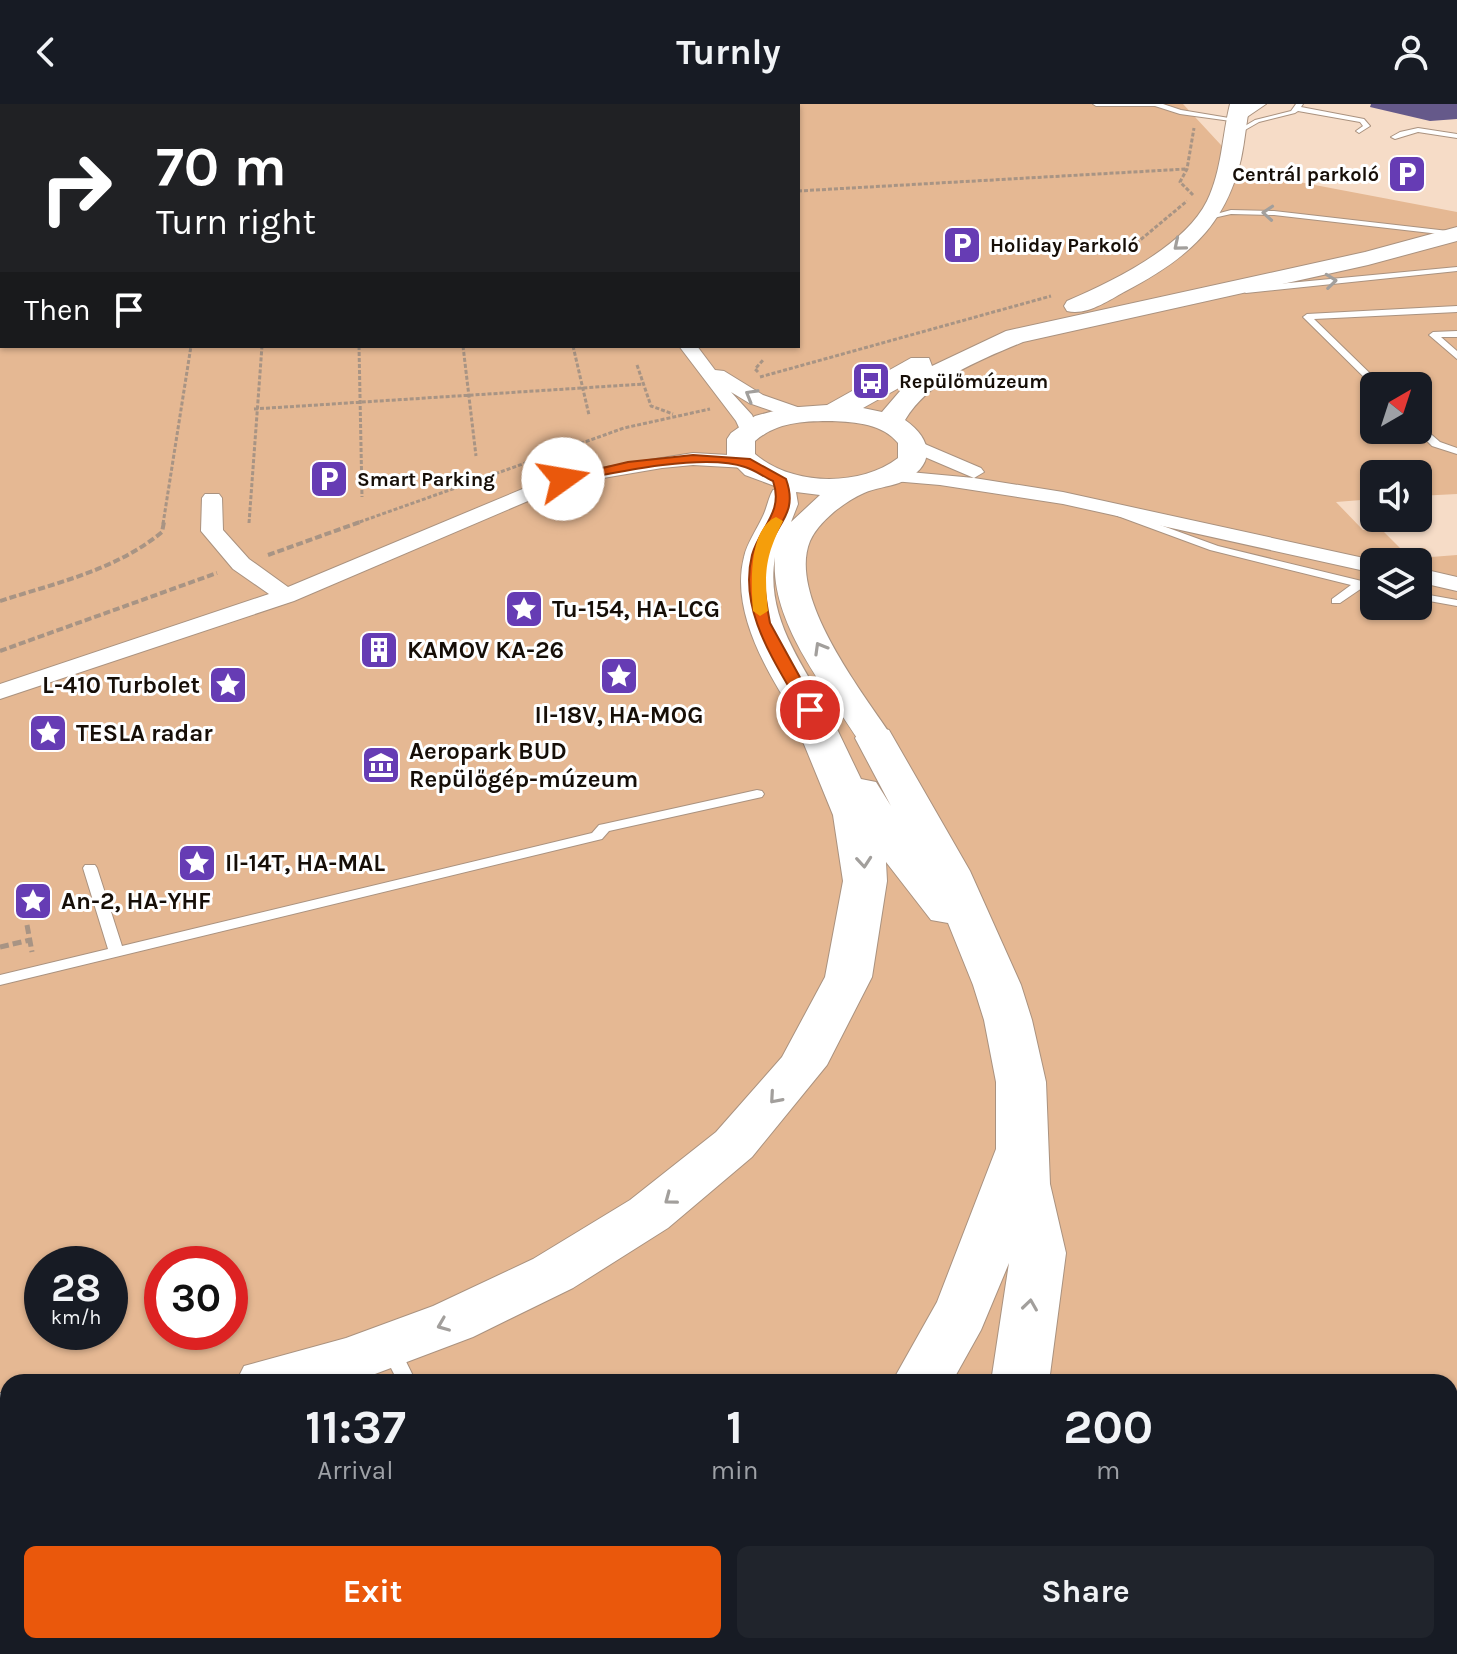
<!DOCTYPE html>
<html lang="en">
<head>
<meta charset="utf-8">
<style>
  body { margin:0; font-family:Karla,sans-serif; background:#20242c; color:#f1f3f6; height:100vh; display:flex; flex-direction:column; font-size:30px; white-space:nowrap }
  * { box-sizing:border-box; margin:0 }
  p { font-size:26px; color:#9ea1a6 }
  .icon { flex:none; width:44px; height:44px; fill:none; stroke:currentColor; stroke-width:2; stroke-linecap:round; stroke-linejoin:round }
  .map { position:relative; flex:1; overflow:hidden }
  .side { position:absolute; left:0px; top:1270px; width:1458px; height:280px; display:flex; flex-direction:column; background:#171b24; border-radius:24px 24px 0 0; box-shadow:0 2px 6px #0004 }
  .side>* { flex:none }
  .guide { position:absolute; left:0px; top:0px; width:800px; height:244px; box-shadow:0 2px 6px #0004; background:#202124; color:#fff; overflow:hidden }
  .needle { width:52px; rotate:39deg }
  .tools { position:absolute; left:1360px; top:268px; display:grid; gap:16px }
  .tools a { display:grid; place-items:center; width:72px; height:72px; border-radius:12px; background:#171b24; box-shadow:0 2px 6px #0004; font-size:40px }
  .speed { position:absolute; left:24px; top:1142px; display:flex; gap:16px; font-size:40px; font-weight:700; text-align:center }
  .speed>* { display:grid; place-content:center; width:104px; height:104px; border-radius:50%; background:#171b24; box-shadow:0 2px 6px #0004; line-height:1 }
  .speed small { font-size:20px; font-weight:400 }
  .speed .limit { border:12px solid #d22; background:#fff; color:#111 }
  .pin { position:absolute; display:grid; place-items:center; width:68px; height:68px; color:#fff; margin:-34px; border:4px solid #fff; border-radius:50%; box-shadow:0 2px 8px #0007 }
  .me { position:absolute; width:88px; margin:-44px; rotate:77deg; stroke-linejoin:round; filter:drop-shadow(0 0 6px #0008) }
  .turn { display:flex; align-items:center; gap:28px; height:168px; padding:0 24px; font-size:36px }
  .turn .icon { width:104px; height:104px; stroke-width:2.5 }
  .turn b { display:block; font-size:56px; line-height:68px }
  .then { display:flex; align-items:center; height:76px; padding:0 24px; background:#0003; gap:16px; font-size:30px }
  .eta { display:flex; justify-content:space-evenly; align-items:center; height:136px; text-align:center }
  .eta b { font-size:48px; font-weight:700; line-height:56px }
  .primary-button { display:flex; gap:16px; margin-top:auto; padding:16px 24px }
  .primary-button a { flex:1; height:92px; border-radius:12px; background:#ea580c; color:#fff; font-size:32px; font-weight:700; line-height:92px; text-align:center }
  .primary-button a+a { background:#20242c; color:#f1f3f6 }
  header { display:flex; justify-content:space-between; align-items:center; height:104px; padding:0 24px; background:#171b24; font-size:36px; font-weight:700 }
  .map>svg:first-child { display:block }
  .green { fill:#e5b893; fill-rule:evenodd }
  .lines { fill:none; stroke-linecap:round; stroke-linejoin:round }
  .lane-casing { stroke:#aa927f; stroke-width:2 }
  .street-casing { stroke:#aa927f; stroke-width:2 }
  .secondary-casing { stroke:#aa927f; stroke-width:2 }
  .highway-casing { stroke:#aa927f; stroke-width:2 }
  .path-far2 { stroke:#a89484; stroke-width:3; stroke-dasharray:4 2; stroke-linecap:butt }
  .path-far1 { stroke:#a89484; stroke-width:4; stroke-dasharray:7 3; stroke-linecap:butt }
  .path { stroke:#a89484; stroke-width:5; stroke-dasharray:9 4; stroke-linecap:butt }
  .lane { fill:#fff; fill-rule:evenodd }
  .street { fill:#fff; fill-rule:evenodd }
  .secondary { fill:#fff; fill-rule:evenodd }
  .highway { fill:#fff; fill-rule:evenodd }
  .wall { fill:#65598a }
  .oneway { stroke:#a29f9c }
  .route { fill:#ea580c; stroke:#983908; stroke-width:2 }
  .slow { fill:#f59e0b }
  .labels { text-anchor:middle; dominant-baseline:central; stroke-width:6; stroke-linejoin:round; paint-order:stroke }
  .far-poi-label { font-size:20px; font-weight:bold; fill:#160e07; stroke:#fff; text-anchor:start }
  .poi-label { font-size:24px; font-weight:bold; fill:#160e07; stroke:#fff; text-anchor:start }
</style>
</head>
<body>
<header><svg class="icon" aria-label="back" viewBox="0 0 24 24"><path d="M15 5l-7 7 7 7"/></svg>Turnly<svg class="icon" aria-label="person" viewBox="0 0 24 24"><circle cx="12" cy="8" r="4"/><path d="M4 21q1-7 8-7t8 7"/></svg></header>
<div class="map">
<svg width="1457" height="1550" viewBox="0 0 1457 1550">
  <rect width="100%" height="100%" fill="#f6dcc7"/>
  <path class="green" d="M0 0H1183L1246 68 1457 108V390L1418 392V370H1374V395L1336 398 1363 426H1382L1401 445 1425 444 1431 453 1457 451V1550H251L237 1542H1450V1278H8V1423L0 1419ZM2 2H798V242H2ZM1374 282H1418V326H1374ZM1374 458H1418V502H1374ZM42 1160H110V1228H42ZM162 1160H230V1228H162Z"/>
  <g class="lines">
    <g class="lane-casing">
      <path id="lane" d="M312 0H359L356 2H309Z
        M595 0H601L602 2H595Z
        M1093 0H1163L1181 6 1241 16 1238 18 1180 10 1155 2H1096Z
        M1296 0H1303L1301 3 1364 15 1370 22 1359 29 1356 27 1363 22 1360 18 1298 7 1295 9 1259 18 1238 30 1233 29 1255 16 1291 7Z
        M0 12H2V16H0Z
        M1418 24 1457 30V34L1418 28 1395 35 1391 33 1400 28Z
        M0 39H2V46H0Z
        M1231 106 1274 107 1457 128V132L1274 111 1231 110 1209 115 1205 113Z
        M1457 163V167L1246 189 1242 186 1246 183Z
        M1457 202V208L1314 215 1383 282 1374 283 1303 213 1307 210Z
        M1457 227V233H1441L1457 247V255L1429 231 1433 228Z
        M1418 319 1440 338 1457 344V350L1432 342 1416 326Z
        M1119 406 1218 442 1374 480V486L1362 484 1340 499H1332V495L1351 481 1210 446 1115 411V407Z
        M1418 489 1457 496V502L1418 495Z
        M757 686 762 687 764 690 762 693 609 727 602 735 0 881V871L108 845 83 764 85 761H95L97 764 122 842 592 729 599 721 604 720Z
        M390 1237 397 1239 416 1278H398L381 1244 383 1239Z"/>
    </g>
    <g class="street-casing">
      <path id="street" d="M1249 0H1266L1244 15H1234V9Z
        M679 242H697L715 266 724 267 763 291 806 306 809 310 799 316 792 314 749 299 731 288 752 311 759 326 749 332 742 330 736 317Z
        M913 335 981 364 984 368 974 374 1063 388 1382 458H1374V469L1063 400 940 381 881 376 878 372 881 368 888 366 974 374 906 345 903 341Z
        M693 349 746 352 756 358 746 364 693 361 662 364 568 380 294 497 0 595V580L269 490 233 465 201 427 202 394 205 390H219L222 394 223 426 249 455 288 483 556 371Z
        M1418 464 1457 473V487L1418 478Z"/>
    </g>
    <g class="secondary-casing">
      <path id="secondary" d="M1230 0H1250C1246 18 1245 37 1241 55 1225 124 1185 156 1124 188 1108 197 1086 212 1067 207L1064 202 1067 197C1113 177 1184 143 1207 97 1222 66 1222 32 1230 0Z
        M1457 123V137L1368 161 1023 238C980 256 930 275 905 316 935 337 935 364 899 379 888 383 875 384 864 389 844 398 819 417 810 437 787 493 863 589 893 634L888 642 875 645 862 642 857 634C824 582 770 518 775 453 765 512 801 558 828 606L823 614 810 617 797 614C768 571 730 507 744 453 747 439 756 427 762 414 767 405 768 394 773 386L780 384 745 371 727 353V335L731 329 755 312 785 304 827 301 911 254H929L932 262 1006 227 1365 148ZM906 280 882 308 863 304ZM832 317C856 318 883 320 898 339V354C860 383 792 382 755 350V337C777 318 804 317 832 317ZM796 388 820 391 791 418 798 400Z"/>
    </g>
    <g class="highway-casing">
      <path id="highway" d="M810 594 824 598 861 675 876 678 891 702 855 634 861 626 875 622 889 626 970 767 1021 881 1032 916 1046 978 1050 1080 1066 1149 1049 1278H991L1009 1159 981 1226 952 1278H892L937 1198 996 1045V978L984 916 973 881 948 819 931 816 886 758 887 777 872 873 827 961 752 1053 668 1124 573 1184 473 1233 375 1270 349 1278H236L244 1262 346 1234 433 1202 533 1155 630 1096 716 1028 782 953 825 873 843 777 833 711 790 606 796 598Z
        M0 1289H8V1337H0Z
        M0 1451 8 1454V1511L0 1508Z
        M88 1542H166L169 1550H91Z
        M694 1542H763L760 1550H691Z
        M971 1542H1037L1038 1550H972Z"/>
    </g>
    <path class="path-far2" d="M798 87 1186 65
      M1193 91 1180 78 1187 65 1194 24
      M1127 147 1187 97
      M359 242 362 393
      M463 242 476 352
      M573 242 589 311
      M637 261 651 302 673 310
      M758 268 755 265 764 255
      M760 273 1051 192
      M254 305 644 280
      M249 419 262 242
      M163 420 191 242
      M354 420 624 324 710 305"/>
    <path class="path-far1" d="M268 451 360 418
      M0 497C56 479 116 466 162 428L164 418
      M0 547 217 469"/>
    <path class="path" d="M27 821 32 848
      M0 843 30 836"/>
    <use href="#lane" class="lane"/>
    <use href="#street" class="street"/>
    <use href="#secondary" class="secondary"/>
    <use href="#highway" class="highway"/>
  </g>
  <path class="wall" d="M1371 0H1457V15L1430 17 1370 3Z"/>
  <defs><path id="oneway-chevron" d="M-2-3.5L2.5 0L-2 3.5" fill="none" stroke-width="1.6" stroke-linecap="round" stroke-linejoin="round" transform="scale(2)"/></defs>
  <g class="oneway">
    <use href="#oneway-chevron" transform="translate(1268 109) rotate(-176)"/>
    <use href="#oneway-chevron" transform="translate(1179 141) rotate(140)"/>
    <use href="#oneway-chevron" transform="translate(1331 177) rotate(-6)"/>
    <use href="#oneway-chevron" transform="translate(751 291) rotate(-150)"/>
    <use href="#oneway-chevron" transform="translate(820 544) rotate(-120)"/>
    <use href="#oneway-chevron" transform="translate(864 758) rotate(85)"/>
    <use href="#oneway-chevron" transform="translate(775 994) rotate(131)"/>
    <use href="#oneway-chevron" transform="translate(670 1095) rotate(143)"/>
    <use href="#oneway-chevron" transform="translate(1030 1201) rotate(-82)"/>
    <use href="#oneway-chevron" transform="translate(443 1221) rotate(158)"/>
  </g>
  <path class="route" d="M693 351 750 355 786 375C799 411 775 419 767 450 761 472 766 497 770 519L818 606 815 610H804L802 606C776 559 738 508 752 451 760 423 784 408 773 377 764 373 755 366 745 363 703 348 607 370 563 379L556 375 628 358Z"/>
  <path class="slow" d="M776 413 783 417C765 453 764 468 768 507L760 512 753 507C751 482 748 425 776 413Z"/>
  <defs>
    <g id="parking-square" transform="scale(2)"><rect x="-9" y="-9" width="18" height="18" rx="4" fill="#663cb4" stroke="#fff"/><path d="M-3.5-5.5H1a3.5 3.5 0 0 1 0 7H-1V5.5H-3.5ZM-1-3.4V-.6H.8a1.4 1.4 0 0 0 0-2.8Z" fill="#fff"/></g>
    <g id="bus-square" transform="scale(2)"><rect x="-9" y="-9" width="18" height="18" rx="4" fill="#663cb4" stroke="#fff"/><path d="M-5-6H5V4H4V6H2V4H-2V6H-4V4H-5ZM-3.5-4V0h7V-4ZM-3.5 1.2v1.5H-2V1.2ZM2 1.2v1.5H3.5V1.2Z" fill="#fff"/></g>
    <g id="sight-square" transform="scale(2)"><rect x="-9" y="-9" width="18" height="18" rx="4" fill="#663cb4" stroke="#fff"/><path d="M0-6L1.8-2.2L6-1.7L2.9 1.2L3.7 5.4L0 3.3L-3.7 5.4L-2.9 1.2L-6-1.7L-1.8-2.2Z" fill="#fff"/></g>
    <g id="building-square" transform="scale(2)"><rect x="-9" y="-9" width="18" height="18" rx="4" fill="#663cb4" stroke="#fff"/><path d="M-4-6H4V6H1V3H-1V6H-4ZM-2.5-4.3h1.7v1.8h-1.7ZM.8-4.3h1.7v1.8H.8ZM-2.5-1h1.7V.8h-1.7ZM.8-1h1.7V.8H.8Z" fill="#fff"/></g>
    <g id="museum-square" transform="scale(2)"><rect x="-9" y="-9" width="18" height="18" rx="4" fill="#663cb4" stroke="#fff"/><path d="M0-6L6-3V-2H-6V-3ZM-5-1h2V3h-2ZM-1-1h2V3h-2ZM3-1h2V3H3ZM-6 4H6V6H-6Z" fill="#fff"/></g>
  </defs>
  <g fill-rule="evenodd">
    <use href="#parking-square" x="1407" y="70"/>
    <use href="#parking-square" x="962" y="141"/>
    <use href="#bus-square" x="871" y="277"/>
    <use href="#parking-square" x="329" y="375"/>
    <use href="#sight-square" x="524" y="505"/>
    <use href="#building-square" x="379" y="546"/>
    <use href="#sight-square" x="619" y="572"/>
    <use href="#sight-square" x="228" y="581"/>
    <use href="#sight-square" x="48" y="629"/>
    <use href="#museum-square" x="381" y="661"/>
    <use href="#sight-square" x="197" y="759"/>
    <use href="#sight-square" x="33" y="797"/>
  </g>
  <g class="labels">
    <g class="far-poi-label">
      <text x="1379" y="70" text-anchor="end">Centrál parkoló</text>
      <text x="990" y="141">Holiday Parkoló</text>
      <text x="899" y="277">Repülőmúzeum</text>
      <text x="357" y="375">Smart Parking</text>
    </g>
    <g class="poi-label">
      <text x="552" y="505">Tu-154, HA-LCG</text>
      <text x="407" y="546">KAMOV KA-26</text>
      <text x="200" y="581" text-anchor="end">L-410 Turbolet</text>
      <text x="619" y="611" text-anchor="middle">Il-18V, HA-MOG</text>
      <text x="76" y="629">TESLA radar</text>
      <text x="409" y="647">Aeropark BUD<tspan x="409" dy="28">Repülőgép-múzeum</tspan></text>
      <text x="225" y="759">Il-14T, HA-MAL</text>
      <text x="61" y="797">An-2, HA-YHF</text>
    </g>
  </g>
</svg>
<div class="tools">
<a><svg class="needle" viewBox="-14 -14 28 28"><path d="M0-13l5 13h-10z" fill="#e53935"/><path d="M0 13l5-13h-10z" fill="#9ea1a6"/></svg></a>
<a><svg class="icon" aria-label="sound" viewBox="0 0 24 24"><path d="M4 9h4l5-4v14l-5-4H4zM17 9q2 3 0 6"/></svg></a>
<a><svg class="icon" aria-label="layers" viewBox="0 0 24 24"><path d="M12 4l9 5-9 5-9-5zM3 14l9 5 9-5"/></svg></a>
</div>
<div class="speed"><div>28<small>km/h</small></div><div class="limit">30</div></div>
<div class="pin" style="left:810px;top:606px;background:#d93025"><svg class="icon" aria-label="arrive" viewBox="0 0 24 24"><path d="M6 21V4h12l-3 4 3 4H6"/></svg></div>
<svg class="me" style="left:563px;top:375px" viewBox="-20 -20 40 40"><circle r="19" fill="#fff"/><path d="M0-13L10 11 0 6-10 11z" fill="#ea580c"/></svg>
<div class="guide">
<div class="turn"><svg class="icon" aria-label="right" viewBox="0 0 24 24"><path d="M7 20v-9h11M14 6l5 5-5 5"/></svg><div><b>70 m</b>Turn right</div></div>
<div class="then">Then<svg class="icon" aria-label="arrive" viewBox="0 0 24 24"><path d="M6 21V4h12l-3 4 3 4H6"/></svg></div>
</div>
<section class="side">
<div class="eta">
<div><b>11:37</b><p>Arrival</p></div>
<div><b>1</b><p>min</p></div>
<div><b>200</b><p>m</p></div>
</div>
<div class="primary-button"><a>Exit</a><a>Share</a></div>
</section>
</div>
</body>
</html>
